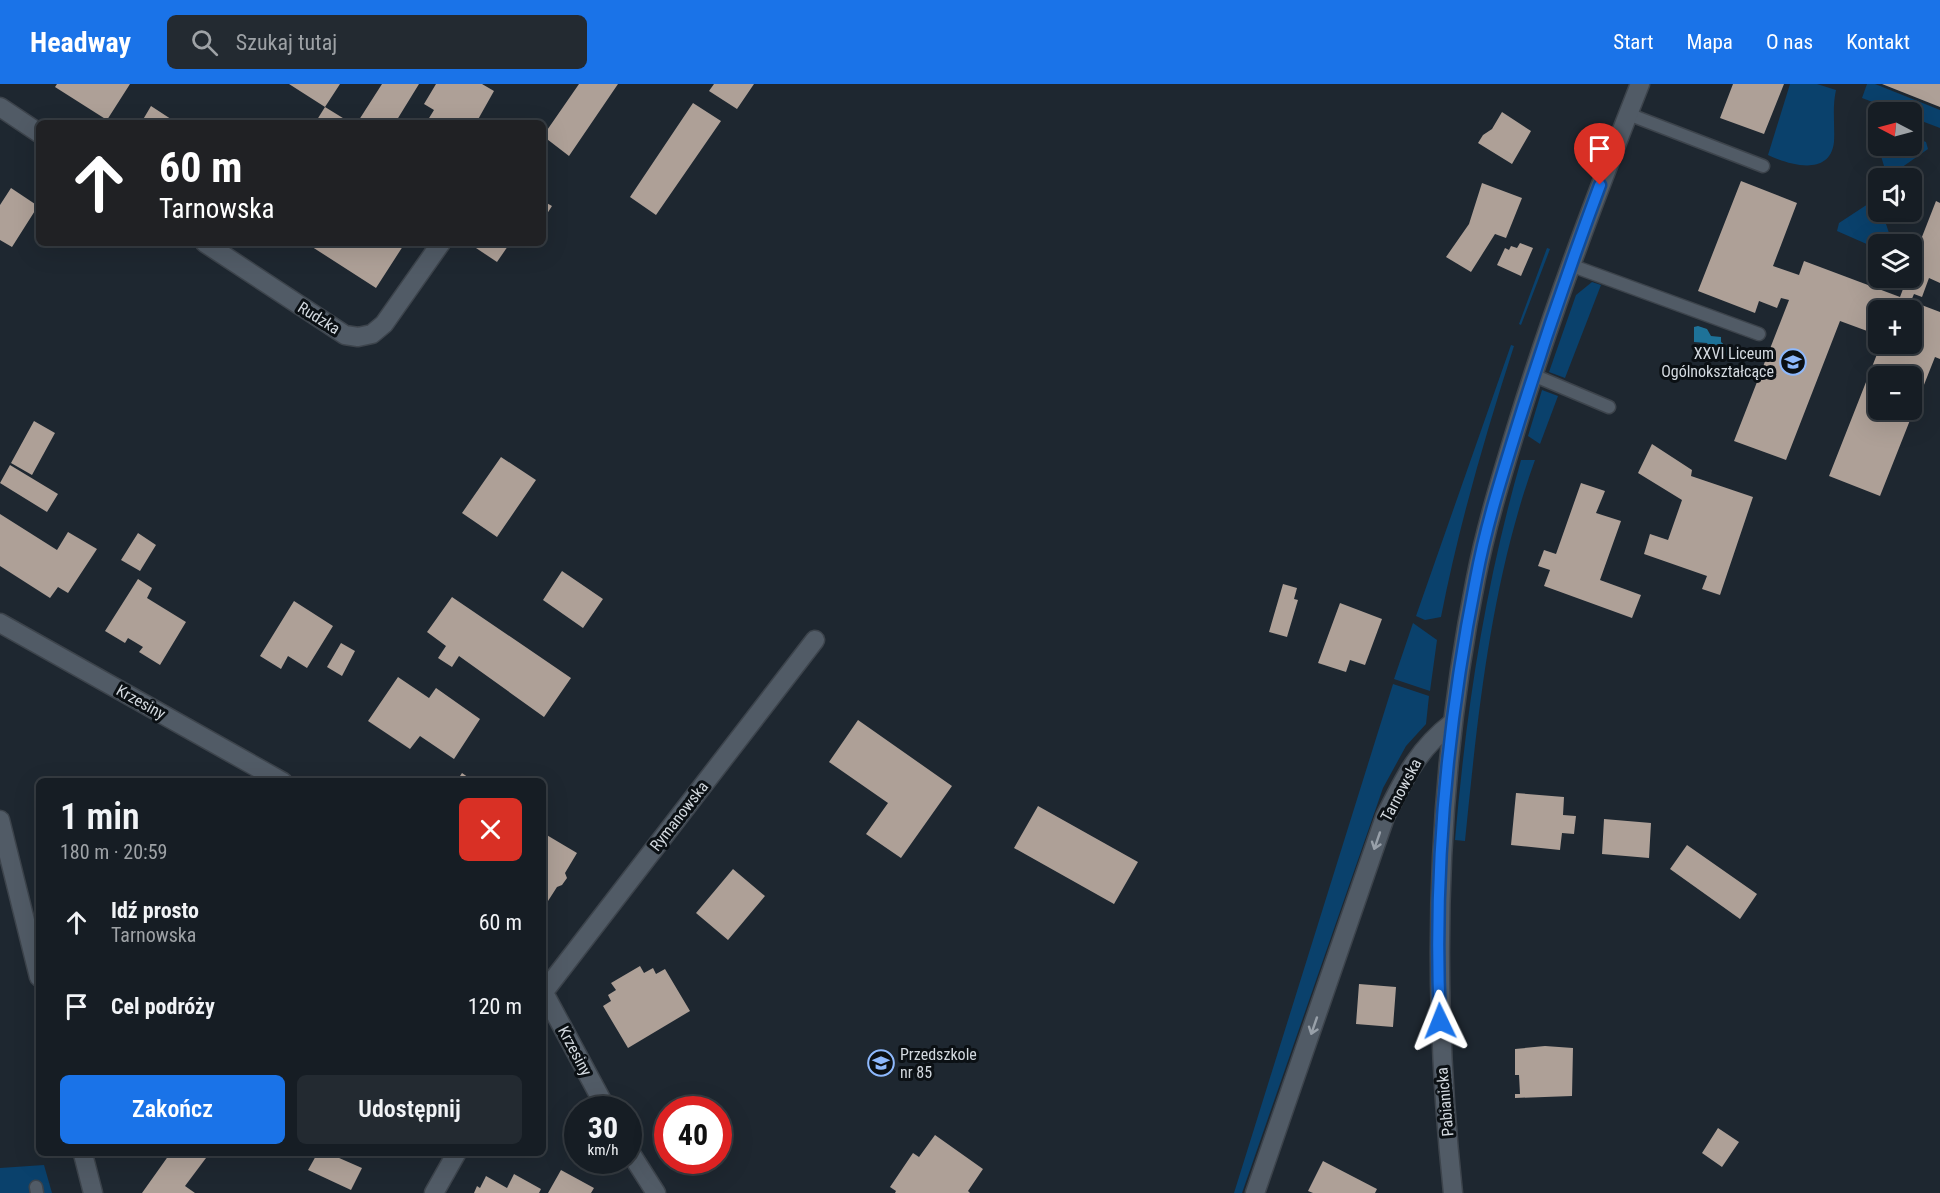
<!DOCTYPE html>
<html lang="pl">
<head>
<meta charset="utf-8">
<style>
  body { margin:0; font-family:"Roboto Condensed",sans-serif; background:#232a31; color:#f1f3f6; height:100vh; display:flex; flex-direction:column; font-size:22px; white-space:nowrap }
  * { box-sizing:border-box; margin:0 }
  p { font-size:20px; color:#9ea2a6 }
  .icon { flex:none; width:33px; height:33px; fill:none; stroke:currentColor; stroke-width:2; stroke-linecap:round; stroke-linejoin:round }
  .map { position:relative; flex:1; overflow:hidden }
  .panel { position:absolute; left:36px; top:694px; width:510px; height:378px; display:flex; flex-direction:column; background:#161d24; border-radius:9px; box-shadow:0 6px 24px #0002,0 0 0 2px #353b41 }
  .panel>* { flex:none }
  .banner { position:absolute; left:36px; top:36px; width:510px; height:126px; border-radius:9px; box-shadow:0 6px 24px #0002,0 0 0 2px #353b41; background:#202124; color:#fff; overflow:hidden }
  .needle { width:39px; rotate:276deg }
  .tools { position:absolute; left:1868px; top:18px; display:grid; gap:12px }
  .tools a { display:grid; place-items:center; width:54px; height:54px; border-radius:9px; background:#161d24; box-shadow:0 6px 24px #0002,0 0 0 2px #353b41; font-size:30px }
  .speed { position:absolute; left:564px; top:1012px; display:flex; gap:12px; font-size:30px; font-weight:700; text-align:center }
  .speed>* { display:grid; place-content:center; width:78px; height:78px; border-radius:50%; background:#161d24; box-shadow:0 6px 24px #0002,0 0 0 2px #353b41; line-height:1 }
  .speed small { font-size:15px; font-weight:400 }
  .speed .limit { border:9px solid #d22; background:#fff; color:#111 }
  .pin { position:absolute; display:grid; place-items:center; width:51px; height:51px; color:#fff; margin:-62px -26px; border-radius:50% 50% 50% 0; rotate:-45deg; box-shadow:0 0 6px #0007 }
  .pin .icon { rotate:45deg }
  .me { position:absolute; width:66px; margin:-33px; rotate:358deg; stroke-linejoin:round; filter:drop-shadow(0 0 4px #0008) }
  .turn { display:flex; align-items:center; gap:21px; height:126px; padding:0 24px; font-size:27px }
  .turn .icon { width:78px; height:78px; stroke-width:2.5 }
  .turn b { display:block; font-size:42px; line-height:51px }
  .round { display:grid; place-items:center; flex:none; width:63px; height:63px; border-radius:9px; background:#232a31 }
  .overview { display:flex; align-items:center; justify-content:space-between; height:102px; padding:0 24px }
  h1 { font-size:36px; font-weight:600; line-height:45px }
  .primary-button { display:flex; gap:12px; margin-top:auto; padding:12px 24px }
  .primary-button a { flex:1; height:69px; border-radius:9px; background:#1a73e8; color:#fff; font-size:24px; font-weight:600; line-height:69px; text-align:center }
  .primary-button a+a { background:#232a31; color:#f1f3f6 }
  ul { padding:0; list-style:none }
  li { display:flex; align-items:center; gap:18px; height:84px; padding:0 24px }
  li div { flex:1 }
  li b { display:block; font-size:22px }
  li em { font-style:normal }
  header { display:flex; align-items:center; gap:36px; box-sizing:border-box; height:84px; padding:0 30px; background:#1a73e8; color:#fff }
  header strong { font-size:28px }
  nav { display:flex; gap:33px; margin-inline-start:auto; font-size:21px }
  .search { width:420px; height:54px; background:#232a31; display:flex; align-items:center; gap:15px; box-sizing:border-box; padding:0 21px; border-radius:9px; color:#9ea2a6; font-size:22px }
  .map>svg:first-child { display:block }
  .green { fill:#0a416c }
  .water { fill:#1e7298 }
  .building { fill:#aea097; fill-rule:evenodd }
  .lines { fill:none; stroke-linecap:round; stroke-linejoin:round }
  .lane-casing { stroke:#3d444c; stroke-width:15 }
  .street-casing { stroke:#3d444c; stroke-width:21 }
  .secondary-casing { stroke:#3d444c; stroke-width:21 }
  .lane { stroke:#515b66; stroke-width:12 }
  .street { stroke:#515b66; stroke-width:18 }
  .secondary { stroke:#515b66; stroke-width:18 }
  .oneway { stroke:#98a0a9 }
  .route-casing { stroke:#114b97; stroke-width:15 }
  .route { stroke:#1a73e8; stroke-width:10 }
  .labels { text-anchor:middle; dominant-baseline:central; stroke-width:6; stroke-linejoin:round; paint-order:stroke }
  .street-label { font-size:16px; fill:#d3d9df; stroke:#0b1014 }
  .poi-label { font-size:16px; fill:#d3d9df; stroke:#0b1014; text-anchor:end }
</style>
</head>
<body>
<header>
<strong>Headway</strong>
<div class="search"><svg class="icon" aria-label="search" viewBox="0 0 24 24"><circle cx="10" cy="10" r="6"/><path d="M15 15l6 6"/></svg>Szukaj tutaj</div>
<nav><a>Start</a><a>Mapa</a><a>O nas</a><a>Kontakt</a></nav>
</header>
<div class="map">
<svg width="1940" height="1109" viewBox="0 0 1940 1109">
  <rect width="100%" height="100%" fill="#1e2730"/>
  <path class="green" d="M1790 0H1817L1836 6C1832 24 1835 40 1834 58 1830 94 1787 80 1768 71Z
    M1867 0H1875L1940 26V44L1911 33V28H1899L1862 14Z
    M1911 52 1926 58 1928 65 1898 86 1884 82 1878 62H1911Z
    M1868 120 1878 122V128H1882L1891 155 1890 160H1878V165L1837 147 1839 139Z
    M1547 164 1550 165 1521 241 1519 240Z
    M1592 198 1601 201 1565 294 1549 288 1576 211Z
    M1511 261 1514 262C1485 352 1459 441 1441 533L1425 536 1416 532Z
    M1542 306 1558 312 1540 360 1528 352Z
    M1521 376H1535C1491 498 1478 628 1465 757L1455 756C1466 627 1485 501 1521 376Z
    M1413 539 1437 556 1430 607 1394 595Z
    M1393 600 1429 612 1426 640 1406 662 1383 704 1242 1109H1234Z
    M44 1081 52 1109H0V1084Z"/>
  <path class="water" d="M1698 242 1707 245 1711 252 1721 253V258L1728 264V271L1721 276 1717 275 1707 259 1694 258V243Z"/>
  <path class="building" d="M57 0H130L107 36 55 3Z
    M289 0H340L325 23Z
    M382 0H419L395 39H357Z
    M436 0H482L494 7 476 39H426L434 26 424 20Z
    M579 0H618L569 72 543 52Z
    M714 0H754L737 25 709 7Z
    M1733 0H1784L1764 50 1720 34Z
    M1882 0H1940V23Z
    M693 19 721 37 656 131 630 113Z
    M151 22 177 39H141Z
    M325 23 351 39H315Z
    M1502 28 1531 47 1512 80 1478 59 1483 51 1492 45Z
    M1741 97 1797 119 1773 182 1799 191 1804 177 1900 213 1903 205 1895 202 1898 194H1911V181L1936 117 1940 119V199L1929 194 1922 213 1914 210 1911 217 1940 228V275L1935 273 1880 412 1829 392 1881 260H1911V226H1878V251L1840 237 1786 376 1734 357 1789 216 1781 214 1777 224 1759 217 1755 229 1698 207ZM1878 292H1911V326H1878Z
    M1482 99 1522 114 1506 154 1495 150 1471 188 1446 173 1469 140Z
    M11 104 38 122 12 163 0 156V121Z
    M543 117 552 122 543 136Z
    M306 159H405L376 204Z
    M475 159H503L508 162 497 178 473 162Z
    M1520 159 1533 164 1521 192 1497 181 1505 164 1509 166 1511 162 1517 164Z
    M34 337 55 349 32 391 11 379Z
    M1652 360 1692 386 1691 392 1753 413 1720 511 1702 505 1707 492 1644 470 1650 450 1668 456 1682 416 1638 389Z
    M501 373 536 396 497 453 462 429Z
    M10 381 58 410 47 428 0 399Z
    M1581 399 1605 407 1596 429 1621 437 1600 496 1641 511 1632 534 1544 502 1550 486 1538 482 1544 466 1556 470Z
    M0 430 57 466 68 448 97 465 68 509 58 503 50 514 0 482Z
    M138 449 156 461 140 487 121 476Z
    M562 487 603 515 583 544 543 516Z
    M138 495 152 504 147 514 186 538 160 581 139 568 143 563 128 554 125 559 105 547Z
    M1283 500 1297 504 1294 515 1298 516 1287 553 1269 548Z
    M452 513 571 594 544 633 459 572 452 583 438 574 446 562 427 548Z
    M294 517 333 542 307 584 288 572 281 585 260 572Z
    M1340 519 1382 535 1365 581 1350 576 1346 588 1318 579Z
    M341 559 355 567 342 592 327 583Z
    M398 593 429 614 436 604 480 635 454 675 420 652 410 665 368 637Z
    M858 636 952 702 901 774 866 750 888 719 829 678Z
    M462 689 475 698H456Z
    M1516 709 1564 713 1563 731 1576 732 1574 750 1562 749 1560 766 1511 761Z
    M1038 722 1138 778 1114 820 1014 764Z
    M1604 735 1651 739 1649 774 1602 770Z
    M545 750 577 769 565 789 567 794 562 801 557 803 548 817 543 814V754Z
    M1687 761 1757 810 1740 835 1670 785Z
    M733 785 765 812 728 856 696 829Z
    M640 882 644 889 653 884 656 890 665 885 690 927 628 964 603 922 611 917 608 911 616 906 611 899Z
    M1359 900 1396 903 1393 943 1356 940Z
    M1545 962 1573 964 1572 1012 1515 1014V1010H1520L1519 991H1515V965Z
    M1718 1044 1739 1058 1722 1083 1702 1069Z
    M935 1051 983 1085 968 1107 970 1109H895L896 1107 890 1103 913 1069 919 1073Z
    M166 1070H209L185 1102 195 1109H142L169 1071Z
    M317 1070H330L362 1084 351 1106 308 1086Z
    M1323 1077 1377 1105 1375 1109H1313L1308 1107Z
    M561 1086 594 1104 591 1109H548Z
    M514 1090 541 1105 539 1109H474L477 1102 480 1104 486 1092 507 1104Z"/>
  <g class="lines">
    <g class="lane-casing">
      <path id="lane" d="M1628 30 1763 82
        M1570 181 1759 250
        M1533 291 1609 323
        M36 1103 37 1109"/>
    </g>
    <g class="street-casing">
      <path id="street" d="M0 23 39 49
        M205 159 345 251 358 253 372 250 384 240 441 159
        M0 539 283 698
        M0 736 39 893
        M543 907 607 1026
        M543 909 815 556
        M628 1065 656 1109
        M83 1070 93 1109
        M434 1109 456 1070
        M1255 1109 1385 733C1404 695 1417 666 1452 639"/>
    </g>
    <g class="secondary-casing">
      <path id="secondary" d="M1453 1109C1431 903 1435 698 1476 494 1486 443 1501 394 1516 345 1552 227 1595 114 1640 0"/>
    </g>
    <use href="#lane" class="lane"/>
    <use href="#street" class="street"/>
    <use href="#secondary" class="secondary"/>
  </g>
  <defs><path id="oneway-shaft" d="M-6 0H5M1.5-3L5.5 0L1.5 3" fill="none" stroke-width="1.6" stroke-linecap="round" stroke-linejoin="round" transform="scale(1.5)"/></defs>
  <g class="oneway">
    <use href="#oneway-shaft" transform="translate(1377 757) rotate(109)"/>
    <use href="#oneway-shaft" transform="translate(1314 942) rotate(109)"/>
  </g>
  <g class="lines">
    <g class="route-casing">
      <path id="route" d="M1440 937C1433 789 1447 640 1476 495 1485 446 1500 398 1515 350 1541 266 1569 184 1600 101"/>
    </g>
    <use href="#route" class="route"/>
  </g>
  <defs>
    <g id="school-ring" transform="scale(1.35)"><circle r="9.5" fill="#0b1014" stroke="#8eb9fd" stroke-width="1.5"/><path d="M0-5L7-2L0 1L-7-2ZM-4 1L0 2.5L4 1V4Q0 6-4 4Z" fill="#8eb9fd"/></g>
  </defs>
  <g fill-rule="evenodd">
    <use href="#school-ring" x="1793" y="278"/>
    <use href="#school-ring" x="881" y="979"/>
  </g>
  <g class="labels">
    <g class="street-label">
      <text transform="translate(319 234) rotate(32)">Rudzka</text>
      <text transform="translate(141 618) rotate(29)">Krzesiny</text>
      <text transform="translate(1401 706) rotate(-62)">Tarnowska</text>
      <text transform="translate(679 732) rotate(-52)">Rymanowska</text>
      <text transform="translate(575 967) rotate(62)">Krzesiny</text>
      <text transform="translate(1445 1018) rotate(-95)">Pabianicka</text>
    </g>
    <g class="poi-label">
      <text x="1774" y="269">XXVI Liceum<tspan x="1774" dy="18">Ogólnokształcące</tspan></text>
      <text x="900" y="970" text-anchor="start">Przedszkole<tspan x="900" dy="18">nr 85</tspan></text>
    </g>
  </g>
</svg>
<div class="tools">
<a><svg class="needle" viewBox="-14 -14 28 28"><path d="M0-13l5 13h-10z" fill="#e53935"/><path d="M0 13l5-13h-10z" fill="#9ea2a6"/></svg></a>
<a><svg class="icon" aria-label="sound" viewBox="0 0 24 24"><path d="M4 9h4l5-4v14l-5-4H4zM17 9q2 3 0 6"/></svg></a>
<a><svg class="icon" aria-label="layers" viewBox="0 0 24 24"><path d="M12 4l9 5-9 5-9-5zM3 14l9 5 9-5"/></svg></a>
<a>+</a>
<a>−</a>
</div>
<div class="speed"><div>30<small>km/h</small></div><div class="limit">40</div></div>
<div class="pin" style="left:1600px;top:101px;background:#d93025"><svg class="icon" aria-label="arrive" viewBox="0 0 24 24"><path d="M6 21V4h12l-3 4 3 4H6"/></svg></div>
<svg class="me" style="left:1440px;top:937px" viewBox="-20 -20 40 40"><path d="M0-17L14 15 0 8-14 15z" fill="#1a73e8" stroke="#fff" stroke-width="4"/></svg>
<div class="banner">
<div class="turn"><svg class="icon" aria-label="ahead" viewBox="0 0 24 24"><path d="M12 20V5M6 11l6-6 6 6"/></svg><div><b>60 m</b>Tarnowska</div></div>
</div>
<section class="panel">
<div class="overview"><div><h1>1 min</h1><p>180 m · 20:59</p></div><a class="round" style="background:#d93025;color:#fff"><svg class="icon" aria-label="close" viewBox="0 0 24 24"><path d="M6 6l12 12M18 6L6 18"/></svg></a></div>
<ul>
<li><svg class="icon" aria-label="ahead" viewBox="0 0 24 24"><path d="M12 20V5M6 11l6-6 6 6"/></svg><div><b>Idź prosto</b><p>Tarnowska</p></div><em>60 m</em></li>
<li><svg class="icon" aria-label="arrive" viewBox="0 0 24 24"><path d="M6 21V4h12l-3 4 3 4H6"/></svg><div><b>Cel podróży</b></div><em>120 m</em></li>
</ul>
<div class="primary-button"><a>Zakończ</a><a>Udostępnij</a></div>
</section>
</div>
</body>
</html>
